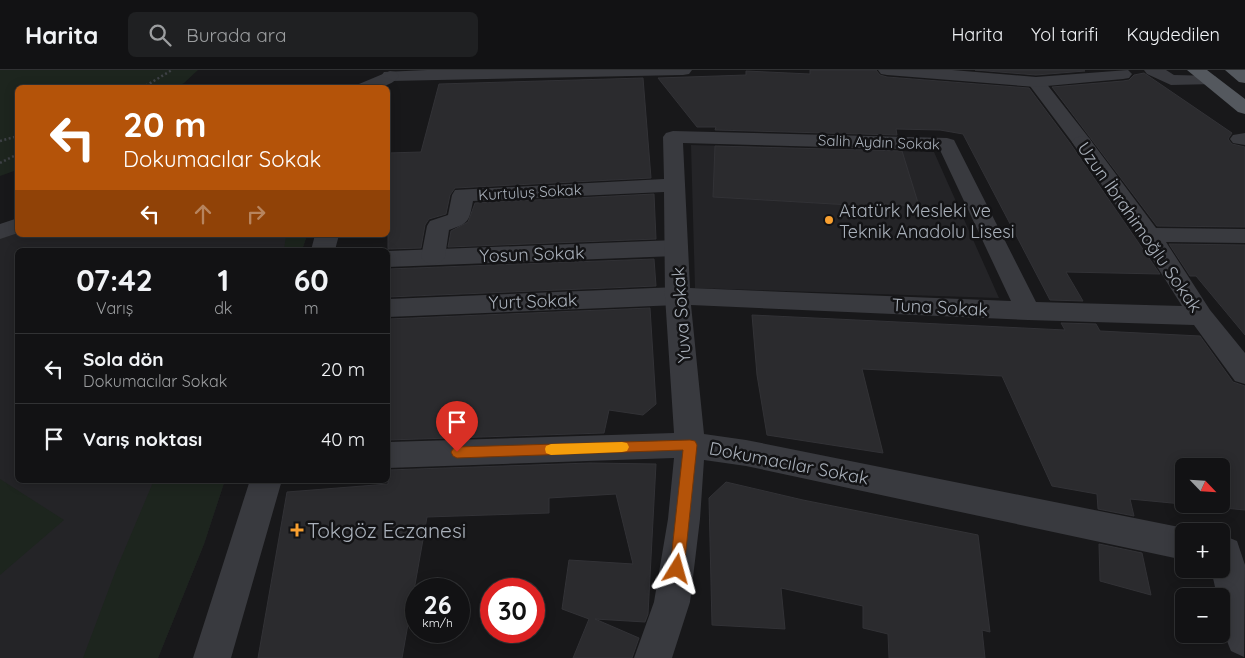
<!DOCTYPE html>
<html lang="tr">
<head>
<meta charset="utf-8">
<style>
  body { margin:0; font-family:Quicksand,sans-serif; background:#1f2022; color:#f1f3f6; height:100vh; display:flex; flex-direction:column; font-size:19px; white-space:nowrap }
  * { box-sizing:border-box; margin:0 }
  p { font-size:16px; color:#9c9ea0 }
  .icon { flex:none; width:28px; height:28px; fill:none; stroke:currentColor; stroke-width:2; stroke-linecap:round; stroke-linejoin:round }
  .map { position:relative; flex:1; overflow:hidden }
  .side { position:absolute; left:15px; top:178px; width:375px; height:235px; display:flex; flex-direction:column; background:#121214; border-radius:8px; box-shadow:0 2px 12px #0003,0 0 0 1px #313234 }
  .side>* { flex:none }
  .hud { position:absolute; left:15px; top:15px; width:375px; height:152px; border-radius:8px; box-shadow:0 2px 12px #0003,0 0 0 1px #313234; background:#b45309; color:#fff; overflow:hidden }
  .needle { width:32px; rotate:115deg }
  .controls { position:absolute; left:1175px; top:388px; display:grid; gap:10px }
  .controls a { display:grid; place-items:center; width:55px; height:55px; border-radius:8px; background:#121214; box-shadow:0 2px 12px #0003,0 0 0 1px #313234; font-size:25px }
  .speed { position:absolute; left:405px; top:508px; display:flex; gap:10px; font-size:25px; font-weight:700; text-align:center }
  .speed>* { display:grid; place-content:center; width:65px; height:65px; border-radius:50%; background:#121214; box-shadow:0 2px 12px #0003,0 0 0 1px #313234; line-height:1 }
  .speed small { font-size:12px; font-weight:400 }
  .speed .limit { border:8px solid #d22; background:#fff; color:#111 }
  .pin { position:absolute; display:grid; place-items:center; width:42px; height:42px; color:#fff; margin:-51px -21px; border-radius:50% 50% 50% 0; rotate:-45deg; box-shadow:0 0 5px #0007 }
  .pin .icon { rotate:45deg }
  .me { position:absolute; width:55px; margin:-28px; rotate:8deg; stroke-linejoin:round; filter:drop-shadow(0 0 4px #0008) }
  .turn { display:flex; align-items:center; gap:18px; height:105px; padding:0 25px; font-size:22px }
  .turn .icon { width:65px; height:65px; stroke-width:2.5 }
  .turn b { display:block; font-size:35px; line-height:42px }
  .lanes { display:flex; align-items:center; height:48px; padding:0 25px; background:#0003; justify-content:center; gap:25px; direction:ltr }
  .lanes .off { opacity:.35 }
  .eta { display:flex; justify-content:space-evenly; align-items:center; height:85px; text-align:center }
  .eta b { font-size:30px; font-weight:800; line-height:35px }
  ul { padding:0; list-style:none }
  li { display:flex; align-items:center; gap:15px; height:70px; padding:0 25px; border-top:1px solid #313234 }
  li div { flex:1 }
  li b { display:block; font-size:19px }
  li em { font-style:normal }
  header { display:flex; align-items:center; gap:30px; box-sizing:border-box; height:70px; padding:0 25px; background:#121214; border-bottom:1px solid #313234 }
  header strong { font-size:24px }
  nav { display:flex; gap:28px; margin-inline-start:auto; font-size:18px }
  .search { width:350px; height:45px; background:#1f2022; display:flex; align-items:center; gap:12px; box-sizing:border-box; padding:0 18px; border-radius:8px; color:#9c9ea0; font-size:19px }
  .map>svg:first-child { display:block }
  .built { fill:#242427 }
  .green { fill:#1d251e }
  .building { fill:#2b2b2e; stroke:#323236; fill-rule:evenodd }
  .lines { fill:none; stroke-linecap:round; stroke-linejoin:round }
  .path { stroke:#3e4146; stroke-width:2.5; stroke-dasharray:2 2.5; stroke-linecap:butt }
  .pedestrian { fill:#393a3f; fill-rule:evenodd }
  .minor { fill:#393a3f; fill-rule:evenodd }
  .tertiary { fill:#393a3f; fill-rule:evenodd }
  .primary { fill:#54585e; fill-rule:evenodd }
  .route { fill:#b45309; stroke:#753606 }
  .slow { fill:#f59e0b }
  .poi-dot { fill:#f9a030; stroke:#131315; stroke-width:2 }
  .labels { text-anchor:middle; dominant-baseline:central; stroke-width:5; stroke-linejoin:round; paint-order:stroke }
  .far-street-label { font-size:15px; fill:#a9b0ba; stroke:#131315 }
  .poi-label { font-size:18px; fill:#a9b0ba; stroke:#131315; text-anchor:start }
  .street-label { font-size:18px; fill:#a9b0ba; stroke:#131315 }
  .near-poi-label { font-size:21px; fill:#a9b0ba; stroke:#131315; text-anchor:start }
</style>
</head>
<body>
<header>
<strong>Harita</strong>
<div class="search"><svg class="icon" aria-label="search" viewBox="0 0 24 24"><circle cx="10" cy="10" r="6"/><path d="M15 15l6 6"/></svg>Burada ara</div>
<nav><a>Harita</a><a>Yol tarifi</a><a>Kaydedilen</a></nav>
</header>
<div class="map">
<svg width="1245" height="588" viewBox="0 0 1245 588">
  <rect width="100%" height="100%" fill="#18181a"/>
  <path class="built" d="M691 75 934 82 999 228 695 218Z
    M17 161 18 165H307L302 180H18V410H225L204 474 158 588H0V168Z"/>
  <path class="green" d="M0 0H198L184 13 177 17 18 18 17 100 0 106Z
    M286 165H307L302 180H284Z
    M0 409 64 450 0 505Z
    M154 410H225L204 474 158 588H83L116 500Z"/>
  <path class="building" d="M810 0H876L880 5 887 7 1029 18 1070 73 1160 204 1066 202 1083 231 1050 230 963 64 940 60 896 59 897 65 715 60 716 57H697L658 8 746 5V1L810 4Z
    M975 0H1083L1085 1 1036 5Z
    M1144 3 1232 63 1228 69 1232 74 1245 77V157L1157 156 1052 17 1123 11 1129 10 1134 5Z
    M643 8 651 108 455 118 450 125 446 144 429 149 425 155 421 178 388 179V83L421 82 439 14Z
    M715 76 902 81 919 136 884 134 885 137 713 127Z
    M654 124 656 169 448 177 451 161 468 152 475 133Z
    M1169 174 1245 175V265L1196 206H1190Z
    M654 189 656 216 388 227V199Z
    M650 238 656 334 643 345 609 340 604 363 388 370V249Z
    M752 245 1065 260 1061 253 1096 254 1100 261 1200 266 1233 312 1245 316V440L1130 429 1134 446 1098 439 1097 424 1052 416 1002 306 862 299 883 383 767 365 757 305ZM1184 396H1221V434H1184Z
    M590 393 656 394 648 544 645 552 595 549 639 568 632 588H573L589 549 562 539 569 490 633 494 616 424 549 428V443L427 447 402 588H258L287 422 388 414V400Z
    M726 412 803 430 978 465 990 562 982 560 985 588H889L888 564 863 558V536L781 518 785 559 712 555 709 428Z
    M1099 474 1142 483 1151 525 1100 511Z"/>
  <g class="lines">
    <path class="path" d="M142 18 172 0
      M0 71 18 66
      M0 93 18 84"/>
    <path class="pedestrian" d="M1144 0H1166L1174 5 1215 6 1218 10 1215 14 1171 15 1147 4Z
      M1036 7 1042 8 1089 68 1092 72 1089 76 1082 78 1075 76 1027 12 1030 8Z
      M1245 63V75L1233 73 1230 69 1233 65Z
      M676 170 684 173 688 178 684 183 676 186 388 197V181Z
      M678 217 687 220 691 226 687 232 678 235 388 247V229Z"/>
    <path class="minor" d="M692 0 689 4 683 5 390 11 384 10 381 6 384 2 427 0Z
      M878 0H952L1036 7 1128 0 1132 4 1129 8 1123 9 1036 17 887 5 881 4Z
      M673 61 947 68 954 70 1036 232 1182 236 1139 168 1072 72 1075 68 1082 66 1089 68 1156 158 1245 159V173L1166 172 1210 240 1245 283V314L1235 311 1194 255 1028 250 691 235 704 364 746 370 1184 458 1192 461H1184V490L746 396 704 390 700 449 690 532 672 588H634L654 532 668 449 674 388 388 398V372L674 363 665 226 664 122 473 131C469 152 469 153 449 160L445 187 441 192 433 195 425 192 421 187 427 156 430 151 448 145 452 125 455 120 664 109 663 67 666 63ZM683 73 940 80 1011 231 690 218Z
      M1225 466 1237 471 1245 495 1244 587 1231 581C1223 563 1221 546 1221 526H1217L1211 499H1221V468Z"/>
    <path class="tertiary" d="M390 1 396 2 399 6C390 19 371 18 356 18L359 14Z
      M18 148V163L0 169V154Z
      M315 165H339L335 180H311Z
      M250 410H282L231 588H193Z"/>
    <path class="primary" d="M1187 0H1207L1245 29V44L1238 42Z
      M1225 0H1245V13L1239 12Z"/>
  </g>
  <path class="route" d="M690 370 695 371 697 375 684 499 682 504 677 506 672 504 670 499 683 380 457 388 453 386 451 382 453 379 457 377Z"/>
  <path class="slow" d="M622 372 627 373 629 377 627 381 622 382 551 385 546 383 545 379 546 376 551 374Z"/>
  <g class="poi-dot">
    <circle cx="829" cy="150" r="5"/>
    <path d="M294.5 452.5h5v5h5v5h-5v5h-5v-5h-5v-5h5z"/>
  </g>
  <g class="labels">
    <g class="far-street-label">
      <text transform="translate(879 72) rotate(2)">Salih Aydın Sokak</text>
      <text transform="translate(530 122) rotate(-3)">Kurtuluş Sokak</text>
    </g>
    <g class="poi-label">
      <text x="839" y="140">Atatürk Mesleki ve<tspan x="839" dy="21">Teknik Anadolu Lisesi</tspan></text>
    </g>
    <g class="street-label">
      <text transform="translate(1140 157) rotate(55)">Uzun İbrahimoğlu Sokak</text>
      <text transform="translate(532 184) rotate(-2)">Yosun Sokak</text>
      <text transform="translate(533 231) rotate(-2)">Yurt Sokak</text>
      <text transform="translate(940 237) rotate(3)">Tuna Sokak</text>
      <text transform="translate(681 245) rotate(-94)">Yuva Sokak</text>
      <text transform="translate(789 393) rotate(11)">Dokumacılar Sokak</text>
    </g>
    <g class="near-poi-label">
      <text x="307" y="460">Tokgöz Eczanesi</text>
    </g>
  </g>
</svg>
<div class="controls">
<a><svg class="needle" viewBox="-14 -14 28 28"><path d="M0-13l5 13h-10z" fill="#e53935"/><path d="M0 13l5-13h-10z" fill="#9c9ea0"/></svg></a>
<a>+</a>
<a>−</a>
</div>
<div class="speed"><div>26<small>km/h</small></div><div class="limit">30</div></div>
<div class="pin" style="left:457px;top:382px;background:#d93025"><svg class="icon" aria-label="arrive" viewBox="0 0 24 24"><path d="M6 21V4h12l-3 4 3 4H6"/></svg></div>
<svg class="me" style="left:677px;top:499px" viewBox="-20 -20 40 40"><path d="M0-17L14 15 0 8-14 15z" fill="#b45309" stroke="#fff" stroke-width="4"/></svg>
<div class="hud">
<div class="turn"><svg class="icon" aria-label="left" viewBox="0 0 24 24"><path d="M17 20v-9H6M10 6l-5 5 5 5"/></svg><div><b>20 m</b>Dokumacılar Sokak</div></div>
<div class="lanes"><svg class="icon" aria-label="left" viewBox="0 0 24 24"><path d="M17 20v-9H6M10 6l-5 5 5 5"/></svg><svg class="icon off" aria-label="ahead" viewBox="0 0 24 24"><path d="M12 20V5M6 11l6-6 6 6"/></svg><svg class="icon off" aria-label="right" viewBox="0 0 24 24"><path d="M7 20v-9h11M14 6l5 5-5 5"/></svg></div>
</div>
<section class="side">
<div class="eta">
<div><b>07:42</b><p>Varış</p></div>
<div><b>1</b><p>dk</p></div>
<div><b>60</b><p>m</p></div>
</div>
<ul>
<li><svg class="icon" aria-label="left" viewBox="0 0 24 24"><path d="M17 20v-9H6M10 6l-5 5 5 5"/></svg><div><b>Sola dön</b><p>Dokumacılar Sokak</p></div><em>20 m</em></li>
<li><svg class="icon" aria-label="arrive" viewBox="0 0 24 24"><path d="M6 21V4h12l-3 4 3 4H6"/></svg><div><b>Varış noktası</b></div><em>40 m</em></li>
</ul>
</section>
</div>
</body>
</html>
